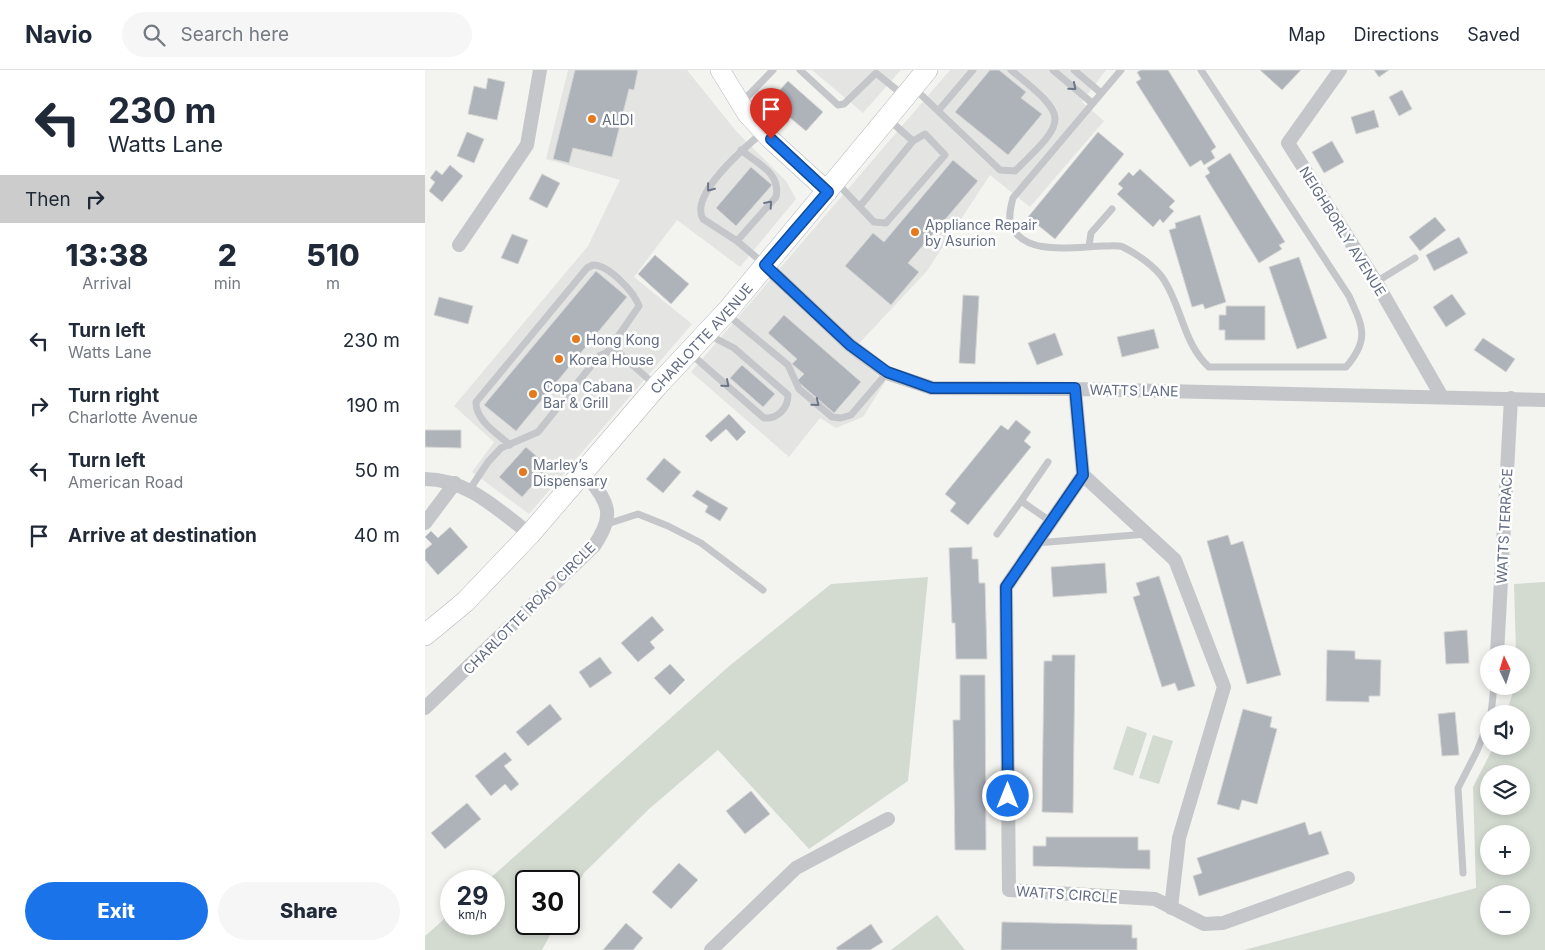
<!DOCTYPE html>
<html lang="en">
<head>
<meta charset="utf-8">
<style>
  body { margin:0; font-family:Inter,sans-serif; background:#f6f6f7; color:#1f2937; height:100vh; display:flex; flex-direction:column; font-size:19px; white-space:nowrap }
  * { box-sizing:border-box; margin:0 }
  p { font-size:16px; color:#747a83 }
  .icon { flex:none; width:28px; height:28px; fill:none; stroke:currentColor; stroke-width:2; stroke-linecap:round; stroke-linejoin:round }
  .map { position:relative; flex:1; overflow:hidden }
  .drawer { display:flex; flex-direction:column; background:#fff; width:425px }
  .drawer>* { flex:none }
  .guide { background:#fff; color:#1f2937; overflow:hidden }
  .needle { width:32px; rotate:356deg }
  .buttons { position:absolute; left:1055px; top:575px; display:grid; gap:10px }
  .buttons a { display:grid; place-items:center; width:50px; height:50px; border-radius:50%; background:#fff; box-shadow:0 2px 8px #0003; font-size:25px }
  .speed { position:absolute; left:15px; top:800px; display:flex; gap:10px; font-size:25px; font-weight:700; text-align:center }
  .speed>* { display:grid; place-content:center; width:65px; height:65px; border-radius:50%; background:#fff; box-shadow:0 2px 8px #0003; line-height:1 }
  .speed small { font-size:12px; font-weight:400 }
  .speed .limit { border:2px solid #111; border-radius:8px; background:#fff; color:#111 }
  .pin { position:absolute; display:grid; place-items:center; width:42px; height:42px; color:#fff; margin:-51px -21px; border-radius:50% 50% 50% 0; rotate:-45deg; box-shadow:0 0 5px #0007 }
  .pin .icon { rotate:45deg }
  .me { position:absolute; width:55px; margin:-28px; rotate:0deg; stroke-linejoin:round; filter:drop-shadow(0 0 4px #0008) }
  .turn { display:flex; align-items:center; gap:18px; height:105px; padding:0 25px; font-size:22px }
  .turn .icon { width:65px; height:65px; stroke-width:2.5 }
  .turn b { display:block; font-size:35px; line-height:42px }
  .then { display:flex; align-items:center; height:48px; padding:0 25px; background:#0003; gap:10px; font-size:19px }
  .eta { display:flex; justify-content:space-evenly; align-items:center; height:85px; text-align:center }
  .eta b { font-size:30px; font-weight:800; line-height:35px }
  .primary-button { display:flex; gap:10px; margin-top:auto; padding:10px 25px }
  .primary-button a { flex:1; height:58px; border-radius:30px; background:#1a73e8; color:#fff; font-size:20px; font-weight:800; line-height:58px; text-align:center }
  .primary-button a+a { background:#f6f6f7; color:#1f2937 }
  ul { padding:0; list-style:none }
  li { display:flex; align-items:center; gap:15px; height:65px; padding:0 25px }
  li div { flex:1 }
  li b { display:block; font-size:19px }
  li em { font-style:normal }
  header { display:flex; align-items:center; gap:30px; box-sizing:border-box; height:70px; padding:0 25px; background:#fff; border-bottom:1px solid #e0e1e3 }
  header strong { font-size:24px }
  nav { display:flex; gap:28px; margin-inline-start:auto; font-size:18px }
  .search { width:350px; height:45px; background:#f6f6f7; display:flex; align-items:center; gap:12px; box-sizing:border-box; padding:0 18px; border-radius:28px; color:#747a83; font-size:19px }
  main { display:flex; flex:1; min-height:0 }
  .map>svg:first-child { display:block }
  .built { fill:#e4e5e3 }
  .green { fill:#d3dbd1; fill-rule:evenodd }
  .building { fill:#aeb3ba; stroke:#d5d5d3 }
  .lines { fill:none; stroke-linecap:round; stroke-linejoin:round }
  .secondary-casing { stroke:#b6b9be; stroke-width:20 }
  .primary-casing { stroke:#b4b7bc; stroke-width:22 }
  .lane { stroke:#c4c6ca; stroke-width:7 }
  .street { stroke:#c4c6ca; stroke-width:14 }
  .secondary { stroke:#fff; stroke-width:19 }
  .primary { stroke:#fff; stroke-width:21 }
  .oneway { stroke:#6c7689 }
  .route-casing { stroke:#114b97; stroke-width:12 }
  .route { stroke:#1a73e8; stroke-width:9 }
  .poi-dot { fill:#e6791d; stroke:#fff; stroke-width:2 }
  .labels { text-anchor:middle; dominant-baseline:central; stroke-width:5; stroke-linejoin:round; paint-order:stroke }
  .poi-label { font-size:14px; fill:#626d82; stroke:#fff; text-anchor:start }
  .street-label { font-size:14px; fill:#626d82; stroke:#fff }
</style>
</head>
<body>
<header>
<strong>Navio</strong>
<div class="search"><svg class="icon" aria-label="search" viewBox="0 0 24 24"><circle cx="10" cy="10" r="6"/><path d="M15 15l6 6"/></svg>Search here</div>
<nav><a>Map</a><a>Directions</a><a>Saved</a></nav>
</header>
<main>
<section class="drawer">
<div class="guide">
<div class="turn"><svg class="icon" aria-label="left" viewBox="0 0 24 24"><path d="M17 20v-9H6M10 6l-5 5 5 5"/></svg><div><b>230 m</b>Watts Lane</div></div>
<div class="then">Then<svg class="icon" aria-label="right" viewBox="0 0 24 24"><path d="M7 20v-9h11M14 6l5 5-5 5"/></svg></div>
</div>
<div class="eta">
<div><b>13:38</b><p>Arrival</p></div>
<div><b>2</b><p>min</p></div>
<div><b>510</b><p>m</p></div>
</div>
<ul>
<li><svg class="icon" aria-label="left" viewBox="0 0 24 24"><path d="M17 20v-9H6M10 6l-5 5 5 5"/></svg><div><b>Turn left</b><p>Watts Lane</p></div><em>230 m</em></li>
<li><svg class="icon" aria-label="right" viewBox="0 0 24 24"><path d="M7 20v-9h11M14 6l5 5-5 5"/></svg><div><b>Turn right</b><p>Charlotte Avenue</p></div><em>190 m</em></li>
<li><svg class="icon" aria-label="left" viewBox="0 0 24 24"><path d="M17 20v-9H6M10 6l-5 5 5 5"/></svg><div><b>Turn left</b><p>American Road</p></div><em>50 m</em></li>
<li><svg class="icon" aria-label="arrive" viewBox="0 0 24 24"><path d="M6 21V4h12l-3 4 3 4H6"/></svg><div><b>Arrive at destination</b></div><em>40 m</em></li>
</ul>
<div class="primary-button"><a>Exit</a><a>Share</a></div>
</section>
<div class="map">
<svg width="1120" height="880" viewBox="0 0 1120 880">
  <rect width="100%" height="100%" fill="#f3f4f0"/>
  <path class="built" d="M143 0H262L311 61 361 111 371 129 315 197 252 150 209 207 267 254 104 444 47 402 69 372 29 336 163 176 195 110 121 89Z
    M387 0H476L438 43Z
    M525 0H681L657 32 679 51 605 137 565 105 502 201 425 283 460 312 438 347 411 358 395 348 364 387 266 302Z"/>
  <path class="green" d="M503 507 483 711 384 779 293 680 224 739 159 803 144 831V811H101V854H131L117 880H0V866L26 843V854H69V811H62L303 597 406 514Z
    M1120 512V880H819L1051 818 1048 717 1069 676H1096V644H1081L1090 616H1096V584H1091L1089 514ZM1064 704H1096V736H1064ZM1064 764H1096V796H1064ZM1064 824H1096V856H1064Z
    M702 656 722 663 708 706 688 699Z
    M728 665 748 671 734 714 714 708Z
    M512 845 540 880H466Z"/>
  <path class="building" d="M150 0H213L209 20 204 19 187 87 148 78 144 93 128 89Z
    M565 0H574L601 22 596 28 617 44 583 85 530 42Z
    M716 0H743L791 77 786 81 790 88 779 95 776 90 765 97 711 12 716 9 712 2Z
    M835 0H876L857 20Z
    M949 0H964L954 7Z
    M63 8 80 12 72 50 43 44 49 16 61 19Z
    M363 11 398 42 381 61 345 31Z
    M977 20 987 39 974 46 964 27Z
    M949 40 954 57 931 64 926 47Z
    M42 62 59 69 49 93 32 86Z
    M673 62 699 84 630 169 603 147Z
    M907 71 919 92 899 103 887 82Z
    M805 83 860 172 854 175 857 179 834 193 780 106 785 103 782 98Z
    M528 90 553 111 483 193 494 202 466 235 420 196 448 163 459 172Z
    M25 95 38 106 17 132 4 121 10 112 5 108 11 100 17 105Z
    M326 97 347 115 311 156 291 138Z
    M715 99 750 131 744 137 749 141 738 153 735 149 728 157 692 124 698 118 693 114 704 102 708 106Z
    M117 104 135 113 122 138 104 129Z
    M775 145 801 232 780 239 778 234 767 237 744 160 751 158 750 153Z
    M1010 147 1021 160 995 181 984 167Z
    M87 164 103 170 93 194 76 188Z
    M1034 167 1043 183 1009 201 1001 185Z
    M230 185 264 214 246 234 213 204Z
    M874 187 902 268 872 279 844 197Z
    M171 201 202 227 91 361 59 335Z
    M1027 224 1041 244 1021 257 1008 237Z
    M538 225 554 226 550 294 534 293Z
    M14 227 48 236 43 254 9 245Z
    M801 236H840V270H800V260H794V245H801Z
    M359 245 436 312 409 343 372 311 379 304 367 294 372 289 343 263Z
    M729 259 734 278 697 287 692 267Z
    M630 263 638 285 612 295 603 273Z
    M1058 268 1090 289 1081 302 1049 280Z
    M317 295 350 324 338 337 305 308Z
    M304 344 321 362 312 371 301 359 286 372 280 366Z
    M591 350 606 362 599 371 606 377 543 455 525 441 531 433 520 424 576 355 583 360Z
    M0 360H36V378L0 377Z
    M101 377 124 397 97 427 74 407Z
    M239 388 256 402 238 423 221 409Z
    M272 420 303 438 295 451 280 442 283 436 267 426Z
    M25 457 43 477 13 505 0 490V480L7 474 0 467 6 461 13 468Z
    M803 465 806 475 818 471 856 605 822 614 782 471Z
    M547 477V489H553L554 513H560L562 589H531L530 553H527L524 478Z
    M680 493 682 523 628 527 626 497Z
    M734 506 770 616 753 621 750 613 737 617 708 527 715 525 711 513Z
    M227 546 239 560 225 572 230 578 213 592 196 573Z
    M1042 560 1044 593 1021 594 1019 562Z
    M902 580 930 581V589L956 590 955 626H944V632L901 631Z
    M627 585H650L648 743 617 742 619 591H627Z
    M175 587 187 603 165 618 154 602Z
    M245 594 260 610 245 625 229 608Z
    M535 605H560L561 780H530L528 650H535Z
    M125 634 137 649 103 676 91 662Z
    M818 639 847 647 845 657 852 659 832 734 817 730 814 740 792 734Z
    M1030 642 1034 685 1017 686 1013 644Z
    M80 682 87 690 79 696 94 714 86 721 80 714 66 726 50 706Z
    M326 721 345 744 320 764 301 741Z
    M42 733 56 749 20 779 6 763Z
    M880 752 884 765 896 761 904 784 774 826 768 806 777 803 772 788Z
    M621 767H713V780H725V799L608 796V776H621Z
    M254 793 273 810 246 839 227 822Z
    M577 852 707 855V868H712V880H576Z
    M201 853 218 868 208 880H178Z
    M446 854 458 872 445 880H413L411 878Z"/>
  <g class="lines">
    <g class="secondary-casing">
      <path id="secondary" d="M295 0 322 44 345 69 403 122"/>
    </g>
    <g class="primary-casing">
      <g id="primary">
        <path id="s1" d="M0 565 40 532 105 464 232 316 304 239 502 0"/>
      </g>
    </g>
    <path class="lane" d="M375 0 413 35 419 34 451 3 478 25
      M628 0 667 33
      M649 0 676 23
      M696 0 588 128C586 136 583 146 586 154 598 188 653 176 679 176 685 176 693 175 698 177 712 184 731 197 739 210 757 238 759 275 784 297H921C945 269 938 257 924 226L776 0
      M489 18 575 100 590 101C643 49 645 48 586 0
      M317 32 348 0
      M513 41 548 0
      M337 63C319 78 264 125 278 149L312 171 338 193
      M411 112 449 152 461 153 520 85 500 64 488 71 463 49
      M436 135 488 71
      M312 171 351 127C356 103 333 94 316 80
      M664 176 666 163 687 139
      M951 212 990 188
      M303 245 363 295 374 319 407 347 416 348 426 345 462 303
      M266 284 339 348C353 349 363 338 363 325L309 278 284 265
      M85 375C73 364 50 350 51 332L162 198 168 195C184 195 209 222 214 236L183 281
      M45 419 63 392 76 378 113 362 174 286 185 281 193 282 230 315
      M596 431 623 392
      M182 454 213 444 243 456 276 473 338 520
      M572 464 596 431 625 451
      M611 473 722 464
      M1066 644 1069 616
      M1038 803 1033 718 1052 681 1064 651"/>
    <path class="street" d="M915 0 863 73 951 212 1017 327
      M34 175 102 75 115 0
      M340 195 425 275 462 303 507 318 650 319 1120 330
      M650 319 658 405 581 517 584 820 730 829 779 854 798 853 923 808
      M658 405 750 490 799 617 754 768 746 838
      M0 409C42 409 73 440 105 464
      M0 453 30 413
      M1072 584 1086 328
      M0 638 169 476C193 441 181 432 159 401
      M286 880 371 798 463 749"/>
    <use href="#secondary" class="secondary"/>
    <use href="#primary" class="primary"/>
  </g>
  <defs><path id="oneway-chevron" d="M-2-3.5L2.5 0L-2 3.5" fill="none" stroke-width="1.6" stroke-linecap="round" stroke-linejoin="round" transform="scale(1.25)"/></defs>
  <g class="oneway">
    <use href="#oneway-chevron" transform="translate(648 17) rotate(40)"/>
    <use href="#oneway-chevron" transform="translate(285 118) rotate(128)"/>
    <use href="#oneway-chevron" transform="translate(344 134) rotate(-49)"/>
    <use href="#oneway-chevron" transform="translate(301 314) rotate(41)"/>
    <use href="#oneway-chevron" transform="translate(391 333) rotate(39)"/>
  </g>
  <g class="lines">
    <g class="route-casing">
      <path id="route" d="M346 69 403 122 340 195 425 275 462 302 507 318H650L658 405 581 517 583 726"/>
    </g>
    <use href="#route" class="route"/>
  </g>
  <g class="poi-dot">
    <circle cx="167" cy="49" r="5"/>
    <circle cx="490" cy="162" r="5"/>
    <circle cx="151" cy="269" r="5"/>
    <circle cx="134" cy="289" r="5"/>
    <circle cx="108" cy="324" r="5"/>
    <circle cx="98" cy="402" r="5"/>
  </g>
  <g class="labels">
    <g class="poi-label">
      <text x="177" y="49">ALDI</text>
      <text x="500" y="154">Appliance Repair<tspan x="500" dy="16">by Asurion</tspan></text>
      <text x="161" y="269">Hong Kong</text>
      <text x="144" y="289">Korea House</text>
      <text x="118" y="316">Copa Cabana<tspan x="118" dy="16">Bar &amp; Grill</tspan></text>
      <text x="108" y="394">Marley’s<tspan x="108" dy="16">Dispensary</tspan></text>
    </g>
    <g class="street-label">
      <text transform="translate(918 161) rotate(58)">NEIGHBORLY AVENUE</text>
      <text stroke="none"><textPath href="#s1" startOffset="406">CHARLOTTE AVENUE</textPath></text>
      <text transform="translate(709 320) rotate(1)">WATTS LANE</text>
      <text transform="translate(1079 456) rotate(-87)">WATTS TERRACE</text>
      <text transform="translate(104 538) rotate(-45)">CHARLOTTE ROAD CIRCLE</text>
      <text transform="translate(642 824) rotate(4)">WATTS CIRCLE</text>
    </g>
  </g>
</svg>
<div class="buttons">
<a><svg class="needle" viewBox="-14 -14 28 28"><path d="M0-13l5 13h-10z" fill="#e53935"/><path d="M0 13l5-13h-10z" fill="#747a83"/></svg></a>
<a><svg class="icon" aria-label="sound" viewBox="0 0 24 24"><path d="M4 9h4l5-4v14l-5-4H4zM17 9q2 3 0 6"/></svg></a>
<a><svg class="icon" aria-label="layers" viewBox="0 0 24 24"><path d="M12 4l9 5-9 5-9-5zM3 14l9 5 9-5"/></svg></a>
<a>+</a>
<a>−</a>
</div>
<div class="speed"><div>29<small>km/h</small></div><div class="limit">30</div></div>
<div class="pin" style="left:346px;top:69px;background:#d93025"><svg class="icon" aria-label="arrive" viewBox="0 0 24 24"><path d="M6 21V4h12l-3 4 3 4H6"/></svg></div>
<svg class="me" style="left:583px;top:726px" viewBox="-20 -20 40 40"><circle r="17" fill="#1a73e8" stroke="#fff" stroke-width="3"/><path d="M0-11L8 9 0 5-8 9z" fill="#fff"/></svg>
</div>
</main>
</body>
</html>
